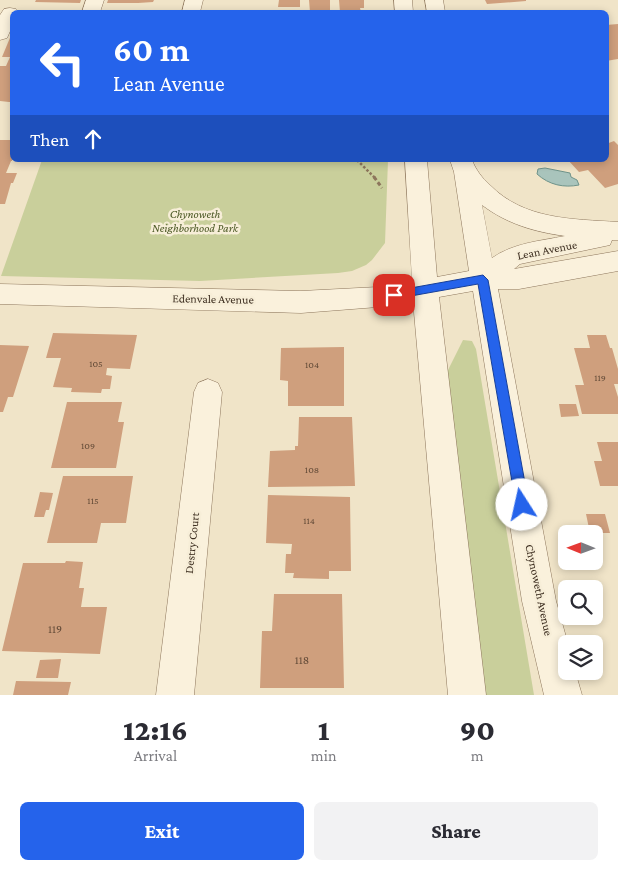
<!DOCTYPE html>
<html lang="en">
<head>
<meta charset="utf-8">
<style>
  body { margin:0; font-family:"Crimson Pro",serif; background:#f2f2f3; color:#2b2b33; height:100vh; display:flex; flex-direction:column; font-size:19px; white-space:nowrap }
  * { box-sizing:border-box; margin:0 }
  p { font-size:16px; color:#7c7c81 }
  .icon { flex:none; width:28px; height:28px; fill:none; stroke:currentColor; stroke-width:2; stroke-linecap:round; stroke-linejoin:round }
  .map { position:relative; height:695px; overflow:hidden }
  .panel { display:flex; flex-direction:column; background:#fff; flex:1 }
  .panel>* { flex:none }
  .guide { position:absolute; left:10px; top:10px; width:599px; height:152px; border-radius:8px; box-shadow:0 2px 8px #0003; background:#2563eb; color:#fff; overflow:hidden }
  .needle { width:32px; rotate:271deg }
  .tools { position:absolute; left:558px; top:525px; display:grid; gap:10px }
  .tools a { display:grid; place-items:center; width:45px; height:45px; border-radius:8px; background:#fff; box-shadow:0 2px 8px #0003; font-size:25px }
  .pin { position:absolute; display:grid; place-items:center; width:42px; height:42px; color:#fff; margin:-21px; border-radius:10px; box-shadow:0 2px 8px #0006 }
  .me { position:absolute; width:55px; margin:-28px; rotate:350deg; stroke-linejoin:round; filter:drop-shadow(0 0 4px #0008) }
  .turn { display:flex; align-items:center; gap:18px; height:105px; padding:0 20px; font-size:22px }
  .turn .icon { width:65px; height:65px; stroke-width:2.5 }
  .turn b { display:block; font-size:35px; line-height:42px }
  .then { display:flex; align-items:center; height:48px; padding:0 20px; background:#0003; gap:10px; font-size:19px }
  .eta { display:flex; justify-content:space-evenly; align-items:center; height:85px; text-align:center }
  .eta b { font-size:30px; font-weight:800; line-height:35px }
  .cta { display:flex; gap:10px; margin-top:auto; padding:10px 20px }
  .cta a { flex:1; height:58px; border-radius:8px; background:#2563eb; color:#fff; font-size:20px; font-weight:800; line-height:58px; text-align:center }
  .cta a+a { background:#f2f2f3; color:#2b2b33 }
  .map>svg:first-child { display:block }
  .green { fill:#c9cf9b }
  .water { fill:#a9c4bc; stroke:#6f938a }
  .building { fill:#cf9f7d }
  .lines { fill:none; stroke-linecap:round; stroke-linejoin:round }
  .minor-casing { stroke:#8d765c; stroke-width:1 }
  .path-far1 { stroke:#8d765c; stroke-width:2.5; stroke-dasharray:2.5 2; stroke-linecap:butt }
  .path { stroke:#8d765c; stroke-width:3; stroke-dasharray:4 2.5; stroke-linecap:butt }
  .minor { fill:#faf1dc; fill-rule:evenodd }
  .route { fill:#2563eb; stroke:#184099 }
  .labels { text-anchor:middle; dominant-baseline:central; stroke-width:5; stroke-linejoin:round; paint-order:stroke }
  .number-label { font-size:10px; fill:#624a37 }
  .park-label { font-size:12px; font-style:italic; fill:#4d5a26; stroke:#f7eed8 }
  .street-label { font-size:12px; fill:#3d2e20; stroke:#f7eed8 }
  .near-number-label { font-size:12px; fill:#624a37 }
</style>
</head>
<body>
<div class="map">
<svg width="618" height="695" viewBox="0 0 618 695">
  <rect width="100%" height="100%" fill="#f0e4c8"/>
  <path class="green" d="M42 160H388L385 243 372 260 366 265 352 271 338 273 200 281 1 276Z
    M463 340 472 341 476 349 534 695H484L446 374Z"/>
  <path class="water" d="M545 168 570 173 571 177 577 180 579 185C564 188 549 185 537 174L538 169Z"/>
  <path class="building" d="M36 0H81L80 3 35 2Z
    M108 0H154L153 2 138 3H107Z
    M279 0H300V7H278Z
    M309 0H330V12H310Z
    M339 0H364V8H360L361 12H340Z
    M485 0H526V1L487 4Z
    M618 24V59L606 61V25Z
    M12 33V102H9L0 101V66H6L10 57H2Z
    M0 140H12V161H11L6 173H17L13 183H11L5 204H0Z
    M614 141 618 145V184L605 188 588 170 579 172 568 160H606V144Z
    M53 333 137 335 130 369 107 368 106 375 112 376 110 389H102L101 393 71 392 72 388 53 387 61 358H46Z
    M587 335H606L610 348H612L618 369V384H614L618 397V414H582L575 385H584L574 348H590Z
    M0 345 29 346 13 397H8L3 412H0Z
    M344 347V406H288V381L280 380 281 348Z
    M67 402H122L118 422H124L116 468H51Z
    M559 404H576L579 416 561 417Z
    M299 417H352L355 486 268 487 270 451 295 450V446H298Z
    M597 442H618V486H600L594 461H602Z
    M63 476H133L126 523H101L97 543H47Z
    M40 492 53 493 49 510H46L44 517H34Z
    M268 495 350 497 351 571H329V579L293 578 294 573H285L286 554H291L292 544 266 543Z
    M586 514H605L610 533H590Z
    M66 561 83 562 79 588H84L81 607H107L100 654 2 651 23 563H65Z
    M274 594H342L344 688H260L262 631H272Z
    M61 659 58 678H36L40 660Z
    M16 681 71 682 68 695H13Z"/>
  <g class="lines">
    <g class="minor-casing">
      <path id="minor" d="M86 0H104L100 12H82Z
        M185 0H203L200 12H182Z
        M394 0H412L413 12H395Z
        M425 0H443L445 12H427Z
        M10 8 16 9 19 12H12V27L7 38 0 40V15L4 9Z
        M405 160H427L437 277 469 271 454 172 450 160H472C476 170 482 178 490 185 524 220 573 219 618 222V240H612L610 245 520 264 514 269 618 251V271L519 289H498L556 601 568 644H566V671H575L582 695H544L522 601 473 291 439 297 486 695H448L413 301 378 307 301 313 0 304V284L301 291 378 287 412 281ZM482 205C507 224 535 232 565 236 540 241 513 243 492 258Z
        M208 379 218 383 222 392 194 695H156L194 392 198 383Z"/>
    </g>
    <path class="path-far1" d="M357 160 375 178"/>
    <path class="path" d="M374 177 382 188"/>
    <use href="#minor" class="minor"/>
  </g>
  <path class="route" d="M483 275 488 280 529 505 527 510 522 511 518 510 516 505 478 284 394 299 388 295 394 291Z"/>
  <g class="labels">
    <g class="number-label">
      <text x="96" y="363">105</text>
      <text x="312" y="364">104</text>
      <text x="600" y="377">119</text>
      <text x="88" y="445">109</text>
      <text x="312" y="469">108</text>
      <text x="93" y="500">115</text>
      <text x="309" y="520">114</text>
    </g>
    <g class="park-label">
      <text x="195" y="214">Chynoweth<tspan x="195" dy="14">Neighborhood Park</tspan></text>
    </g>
    <g class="street-label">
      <text transform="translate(547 250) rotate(-11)">Lean Avenue</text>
      <text transform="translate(213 299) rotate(1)">Edenvale Avenue</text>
      <text transform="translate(192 543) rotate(-84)">Destry Court</text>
      <text transform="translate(539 590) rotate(78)">Chynoweth Avenue</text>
    </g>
    <g class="near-number-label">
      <text x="55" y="629">119</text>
      <text x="302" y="660">118</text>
    </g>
  </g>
</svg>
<div class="tools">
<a><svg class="needle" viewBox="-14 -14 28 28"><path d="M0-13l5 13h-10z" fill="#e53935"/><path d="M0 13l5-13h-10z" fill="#7c7c81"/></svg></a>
<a><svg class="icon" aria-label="search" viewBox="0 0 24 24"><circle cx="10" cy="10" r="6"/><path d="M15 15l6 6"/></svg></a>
<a><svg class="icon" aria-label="layers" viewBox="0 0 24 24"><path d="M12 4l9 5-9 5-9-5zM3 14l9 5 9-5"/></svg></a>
</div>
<div class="pin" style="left:394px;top:295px;background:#d93025"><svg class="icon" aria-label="arrive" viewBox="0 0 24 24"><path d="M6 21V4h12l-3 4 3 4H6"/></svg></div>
<svg class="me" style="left:522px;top:505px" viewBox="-20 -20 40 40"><circle r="19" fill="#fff"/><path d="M0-13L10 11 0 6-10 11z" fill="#2563eb"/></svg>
<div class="guide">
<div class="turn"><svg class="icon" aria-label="left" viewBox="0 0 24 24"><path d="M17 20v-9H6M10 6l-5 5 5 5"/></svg><div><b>60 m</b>Lean Avenue</div></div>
<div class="then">Then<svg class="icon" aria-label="ahead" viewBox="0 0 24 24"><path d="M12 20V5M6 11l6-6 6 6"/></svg></div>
</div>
</div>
<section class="panel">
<div class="eta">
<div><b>12:16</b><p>Arrival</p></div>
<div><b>1</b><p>min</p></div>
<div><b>90</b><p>m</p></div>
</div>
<div class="cta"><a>Exit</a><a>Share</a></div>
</section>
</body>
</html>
